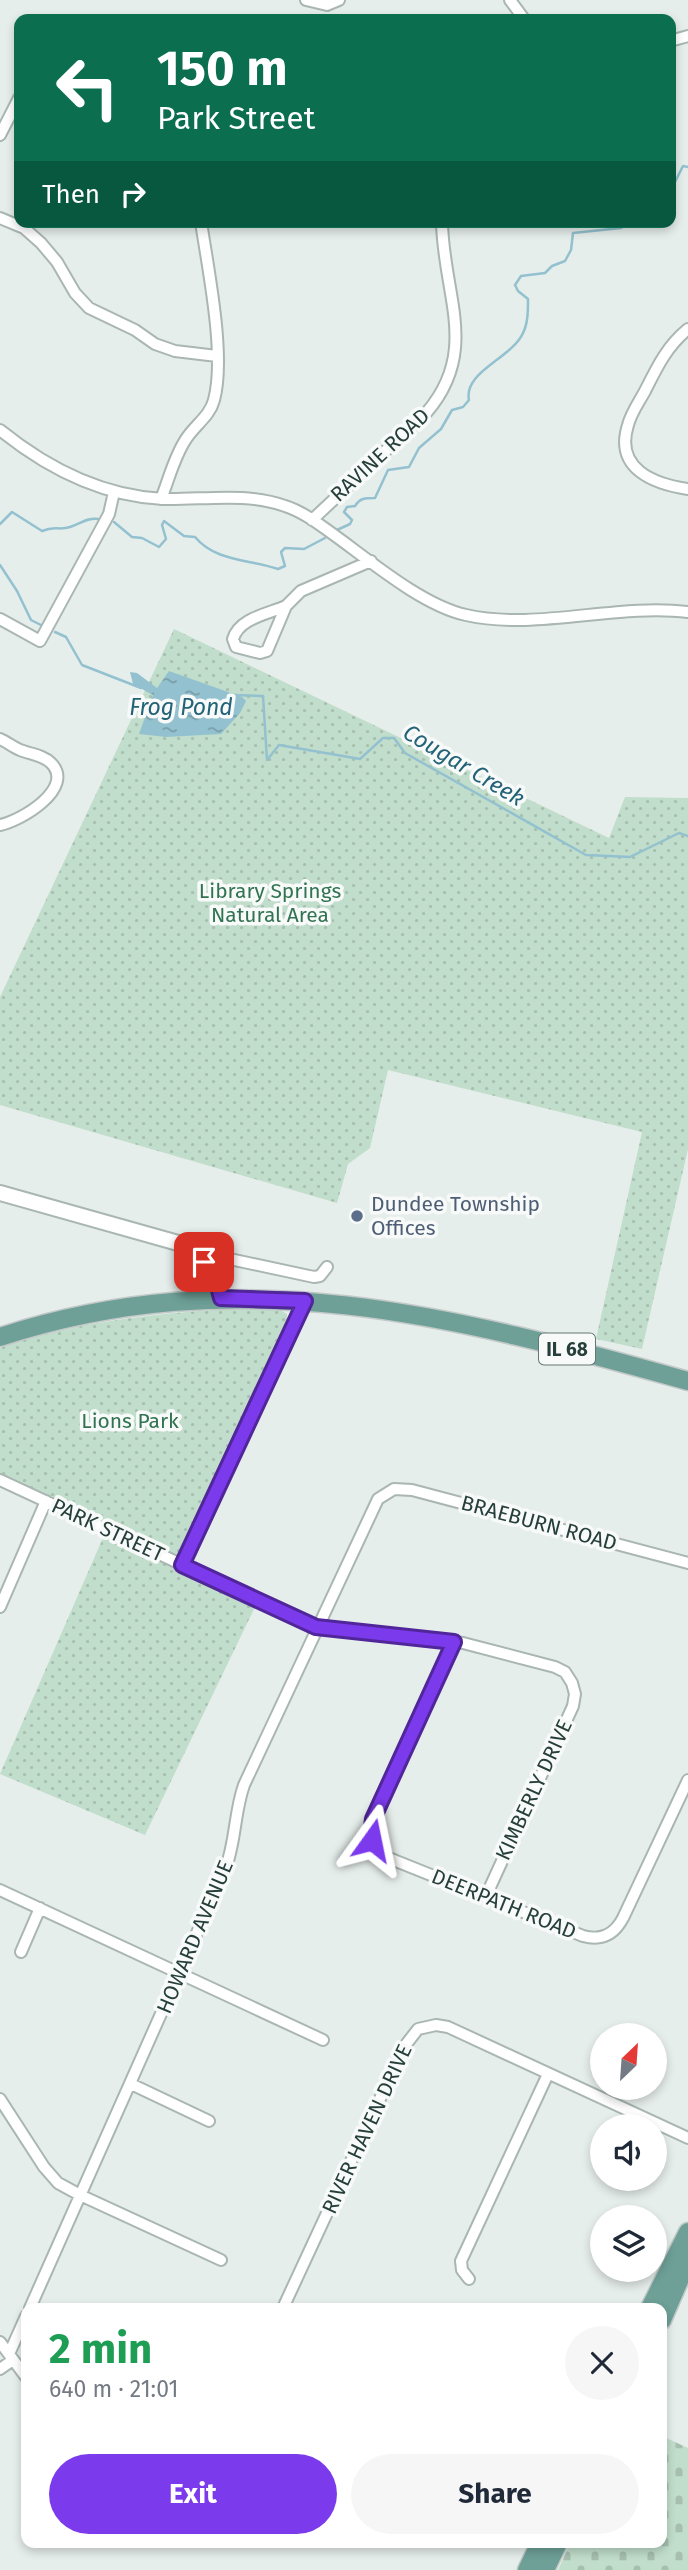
<!DOCTYPE html>
<html lang="en">
<head>
<meta charset="utf-8">
<style>
  body { margin:0; font-family:"Fira Sans",sans-serif; background:#f6f6f7; color:#1f2937; height:100vh; display:flex; flex-direction:column; font-size:26px; white-space:nowrap }
  * { box-sizing:border-box; margin:0 }
  p { font-size:23px; color:#747a83 }
  .icon { flex:none; width:38px; height:38px; fill:none; stroke:currentColor; stroke-width:2; stroke-linecap:round; stroke-linejoin:round }
  .map { position:relative; flex:1; overflow:hidden }
  .drawer { position:absolute; left:21px; top:2303px; width:646px; height:245px; display:flex; flex-direction:column; background:#fff; border-radius:14px; box-shadow:0 4px 10px #0003 }
  .drawer>* { flex:none }
  .guide { position:absolute; left:14px; top:14px; width:662px; height:214px; border-radius:14px; box-shadow:0 4px 10px #0003; background:#0b6e4f; color:#fff; overflow:hidden }
  .needle { width:46px; rotate:25deg }
  .controls { position:absolute; left:590px; top:2023px; display:grid; gap:14px }
  .controls a { display:grid; place-items:center; width:77px; height:77px; border-radius:50%; background:#fff; box-shadow:0 4px 10px #0003; font-size:35px }
  .pin { position:absolute; display:grid; place-items:center; width:60px; height:60px; color:#fff; margin:-30px; border-radius:14px; box-shadow:0 4px 10px #0006 }
  .me { position:absolute; width:77px; margin:-38px; rotate:12deg; stroke-linejoin:round; filter:drop-shadow(0 0 5px #0008) }
  .turn { display:flex; align-items:center; gap:24px; height:147px; padding:0 28px; font-size:32px }
  .turn .icon { width:91px; height:91px; stroke-width:2.5 }
  .turn b { display:block; font-size:49px; line-height:60px }
  .then { display:flex; align-items:center; height:66px; padding:0 28px; background:#0003; gap:14px; font-size:26px }
  .round { display:grid; place-items:center; flex:none; width:74px; height:74px; border-radius:37px; background:#f6f6f7 }
  .summary { display:flex; align-items:center; justify-content:space-between; height:119px; padding:0 28px }
  h1 { font-size:42px; font-weight:700; line-height:52px; color:#1e9e55 }
  .button { display:flex; gap:14px; margin-top:auto; padding:14px 28px }
  .button a { flex:1; height:80px; border-radius:42px; background:#7c3aed; color:#fff; font-size:28px; font-weight:700; line-height:80px; text-align:center }
  .button a+a { background:#f6f6f7; color:#1f2937 }
  .map>svg:first-child { display:block }
  .cemetery { fill:url(#cemetery-stones) }
  .park { fill:url(#park-dots) }
  .water { fill:url(#water-ripples) }
  .lines { fill:none; stroke-linecap:round; stroke-linejoin:round }
  .stream { stroke:#93c1cf; stroke-width:2.5 }
  .minor-casing { stroke:#a9b6b2; stroke-width:14 }
  .tertiary-casing { stroke:#a9b6b2; stroke-width:18 }
  .primary-casing { stroke:#c2c9c8; stroke-width:21 }
  .minor { stroke:#fff; stroke-width:10 }
  .tertiary { stroke:#fff; stroke-width:14 }
  .primary { stroke:#6ea097; stroke-width:18 }
  .route-casing { stroke:#51269a; stroke-width:18 }
  .route { stroke:#7c3aed; stroke-width:12 }
  .service-dot { fill:#5c6f8a; stroke:#f7faf9; stroke-width:2.5 }
  .labels { text-anchor:middle; dominant-baseline:central; stroke-width:7; stroke-linejoin:round; paint-order:stroke }
  .shield { fill:#f7faf9; stroke:#657773; stroke-width:2 }
  .shield-label { font-size:19px; font-weight:bold; fill:#263f3a }
  .street-label { font-size:21px; fill:#263f3a; stroke:#f7faf9 }
  .park-label { font-size:21px; fill:#327451; stroke:#f7faf9 }
  .service-label { font-size:21px; fill:#4e5e75; stroke:#f7faf9; text-anchor:start }
  .water-label { font-size:23px; font-style:italic; fill:#236378; stroke:#f7faf9 }
</style>
</head>
<body>
<div class="map">
<svg width="688" height="2570" viewBox="0 0 688 2570">
  <defs>
    <pattern id="cemetery-stones" width="16" height="16" patternUnits="userSpaceOnUse" patternTransform="scale(1.75)"><rect width="16" height="16" fill="#c1ddcb"/><path d="M2 7V4a2 2 0 0 1 4 0v3zM10 15v-3a2 2 0 0 1 4 0v3z" fill="#a6bfaf"/></pattern>
    <pattern id="park-dots" width="8" height="8" patternUnits="userSpaceOnUse" patternTransform="scale(1.75)"><rect width="8" height="8" fill="#c1ddcb"/><path d="M2 2h.1M6 6h.1" fill="none" stroke="#a6bfaf" stroke-width="1.8" stroke-linecap="round"/></pattern>
    <pattern id="water-ripples" width="26" height="14" patternUnits="userSpaceOnUse" patternTransform="scale(1.75)"><rect width="26" height="14" fill="#93c1cf"/><path d="M2 4q2-2 4 0t4 0M15 11q2-2 4 0t4 0" fill="none" stroke="#789ea9"/></pattern>
  </defs>
  <rect width="100%" height="100%" fill="#e6eeeb"/>
  <path class="cemetery" d="M662 2436 688 2448V2570H558L570 2543H662Z"/>
  <path class="park" d="M174 629 609 838 625 797 688 798V1149L642 1349 596 1339 642 1132 388 1070 370 1148 348 1164 337 1203 0 1105V997Z
    M228 1309 280 1310 287 1314V1326L174 1569 255 1607 145 1835 0 1774 109 1524 0 1473V1348C74 1322 150 1314 228 1309Z"/>
  <path class="water" d="M169 671 242 697 246 701 240 713 221 734 166 737 139 734 153 695 133 684 130 672 137 673 157 688Z"/>
  <g class="lines">
    <path class="stream" d="M670 184H674L683 166 688 167
      M114 522 132 537 142 538 159 547 166 539 162 525 164 521 184 536 195 537C216 562 249 559 278 569L285 566 281 552 285 548 304 549 325 538
      M0 524 12 512 42 531C56 525 58 531 70 527 80 524 88 517 98 519
      M337 530 350 524 352 520 344 512 347 507 355 506C360 498 365 498 375 498L388 470 409 467 419 448 441 429 452 410 463 407 469 400C463 372 512 358 523 333 528 323 528 311 528 299L518 291 515 285 521 276 545 273 552 266 565 261 571 250 573 233 621 228 633 222
      M0 565 17 591 31 620 41 625
      M55 632 66 637 82 665 141 688
      M234 695 263 696 267 760 279 745 360 759 383 738H394L405 753 586 855 630 857 679 833 688 836"/>
    <g class="minor-casing">
      <path id="minor" d="M306 0 327 5 339 0
        M510 0 524 19
        M670 41 688 36
        M0 135 19 98
        M0 218 24 228 41 243 57 262 75 293 89 308 135 330 155 344 175 351 217 356
        M688 329C667 346 657 367 645 391 639 402 631 413 628 425 614 469 654 484 688 489
        M0 430C47 468 103 496 163 499 203 500 246 492 285 506 301 511 316 522 330 532 368 559 421 605 466 615 536 631 617 603 688 612
        M161 499C169 479 174 457 186 439 195 425 210 416 214 400 226 356 208 269 201 222
        M312 520 427 412C480 350 443 294 442 222
        M286 606C268 614 239 618 233 639L236 647 260 653 267 651 286 606 301 591 371 561
        M0 619 40 641 109 514 114 492
        M0 739C7 742 13 747 20 750 30 754 43 755 51 763 76 788 21 821 0 825
        M208 1266 225 1258 314 1277 320 1276 327 1267
        M0 1480 316 1627 463 1643 555 1667 565 1672 572 1683 575 1694 573 1706 486 1896
        M182 1565 305 1301
        M0 1607 46 1501
        M454 1642 372 1824C369 1838 374 1849 386 1857L583 1936C601 1941 614 1935 623 1918L688 1780
        M0 1890 323 2040
        M21 1952 40 1908
        M131 2084 209 2121
        M0 2099 44 2167 58 2183 80 2195 221 2260
        M469 2279 462 2270 461 2261 548 2074
        M30 2308 225 1870C236 1842 234 1813 244 1785L378 1499 394 1489 412 1490 688 1563
        M283 2308 404 2047 418 2029 436 2025 448 2027 688 2138
        M0 2342 26 2377
        M9 2354 26 2316
        M0 2369 13 2360"/>
    </g>
    <g class="tertiary-casing">
      <path id="tertiary" d="M0 1193 178 1243C201 1256 215 1271 221 1298"/>
    </g>
    <g class="primary-casing">
      <path id="primary" d="M0 1337C239 1259 455 1316 688 1381
        M650 2308 688 2232
        M662 2320 688 2260
        M527 2570 540 2543
        M545 2570 558 2543"/>
    </g>
    <use href="#minor" class="minor"/>
    <use href="#tertiary" class="tertiary"/>
    <use href="#primary" class="primary"/>
  </g>
  <g class="lines">
    <g class="route-casing">
      <path id="route" d="M204 1262 216 1279 221 1298 305 1301 182 1565 316 1627 454 1642 373 1819 371 1833 372 1840"/>
    </g>
    <use href="#route" class="route"/>
  </g>
  <circle class="service-dot" cx="357" cy="1216" r="7"/>
  <g class="labels">
    <rect class="shield" x="539" y="1333.5" width="56" height="31" rx="5"/>
    <g class="shield-label">
      <text x="567" y="1349">IL 68</text>
    </g>
    <g class="street-label">
      <text transform="translate(380 455) rotate(-43)">RAVINE ROAD</text>
      <text transform="translate(539 1523) rotate(15)">BRAEBURN ROAD</text>
      <text transform="translate(108 1530) rotate(25)">PARK STREET</text>
      <text transform="translate(534 1790) rotate(-65)">KIMBERLY DRIVE</text>
      <text transform="translate(504 1904) rotate(22)">DEERPATH ROAD</text>
      <text transform="translate(195 1937) rotate(-67)">HOWARD AVENUE</text>
      <text transform="translate(367 2129) rotate(-65)">RIVER HAVEN DRIVE</text>
    </g>
    <g class="park-label">
      <text x="270" y="891">Library Springs<tspan x="270" dy="24">Natural Area</tspan></text>
      <text x="130" y="1421">Lions Park</text>
    </g>
    <g class="service-label">
      <text x="371" y="1204">Dundee Township<tspan x="371" dy="24">Offices</tspan></text>
    </g>
    <g class="water-label">
      <text x="181" y="707">Frog Pond</text>
      <text transform="translate(464 765) rotate(31)">Cougar Creek</text>
    </g>
  </g>
</svg>
<div class="controls">
<a><svg class="needle" viewBox="-14 -14 28 28"><path d="M0-13l5 13h-10z" fill="#e53935"/><path d="M0 13l5-13h-10z" fill="#747a83"/></svg></a>
<a><svg class="icon" aria-label="sound" viewBox="0 0 24 24"><path d="M4 9h4l5-4v14l-5-4H4zM17 9q2 3 0 6"/></svg></a>
<a><svg class="icon" aria-label="layers" viewBox="0 0 24 24"><path d="M12 4l9 5-9 5-9-5zM3 14l9 5 9-5"/></svg></a>
</div>
<div class="pin" style="left:204px;top:1262px;background:#d93025"><svg class="icon" aria-label="arrive" viewBox="0 0 24 24"><path d="M6 21V4h12l-3 4 3 4H6"/></svg></div>
<svg class="me" style="left:372px;top:1840px" viewBox="-20 -20 40 40"><path d="M0-17L14 15 0 8-14 15z" fill="#7c3aed" stroke="#fff" stroke-width="4"/></svg>
<div class="guide">
<div class="turn"><svg class="icon" aria-label="left" viewBox="0 0 24 24"><path d="M17 20v-9H6M10 6l-5 5 5 5"/></svg><div><b>150 m</b>Park Street</div></div>
<div class="then">Then<svg class="icon" aria-label="right" viewBox="0 0 24 24"><path d="M7 20v-9h11M14 6l5 5-5 5"/></svg></div>
</div>
<section class="drawer">
<div class="summary"><div><h1>2 min</h1><p>640 m · 21:01</p></div><a class="round"><svg class="icon" aria-label="close" viewBox="0 0 24 24"><path d="M6 6l12 12M18 6L6 18"/></svg></a></div>
<div class="button"><a>Exit</a><a>Share</a></div>
</section>
</div>
</body>
</html>
